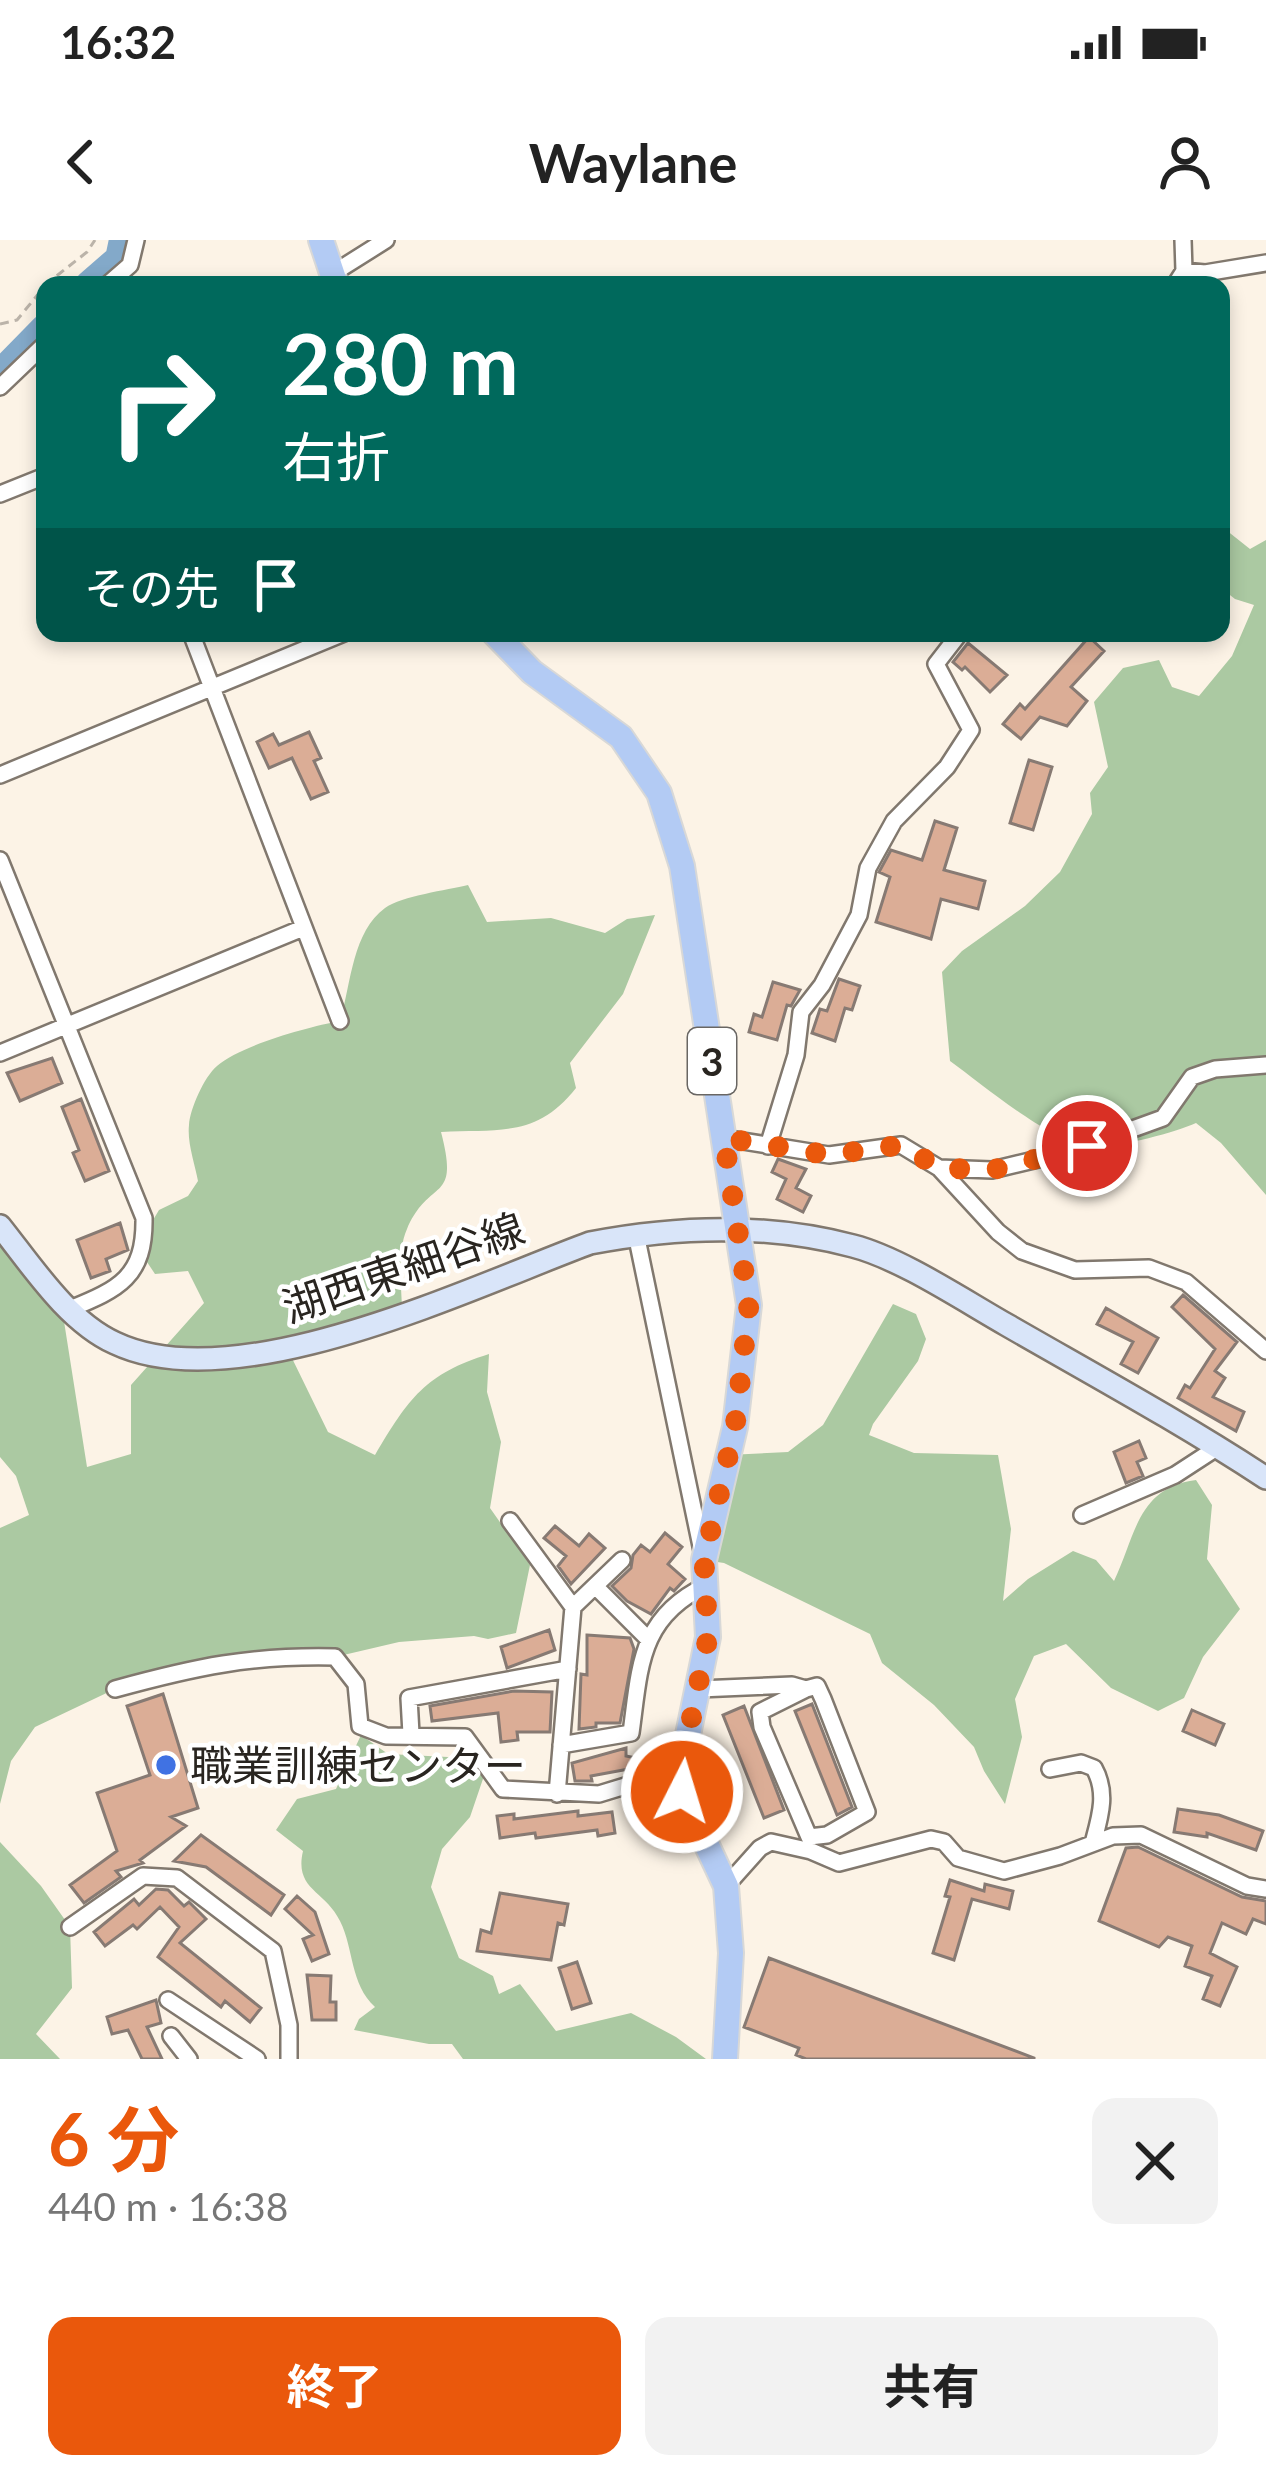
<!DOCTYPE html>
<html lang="ja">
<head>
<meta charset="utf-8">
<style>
  body { margin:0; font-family:Lato,"Noto Sans JP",sans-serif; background:#f2f2f2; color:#222; height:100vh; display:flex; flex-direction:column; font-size:45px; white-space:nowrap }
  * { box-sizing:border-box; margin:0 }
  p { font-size:39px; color:#767676 }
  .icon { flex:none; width:66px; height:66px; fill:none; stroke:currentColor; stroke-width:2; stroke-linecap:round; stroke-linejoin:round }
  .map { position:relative; height:1819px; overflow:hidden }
  .sheet { display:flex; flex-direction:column; background:#fff; flex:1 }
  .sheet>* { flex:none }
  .guide { position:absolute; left:36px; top:36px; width:1194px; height:366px; border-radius:24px; box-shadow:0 6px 18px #0003; background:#00695c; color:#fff; overflow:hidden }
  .pin { position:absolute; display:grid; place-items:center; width:102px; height:102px; color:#fff; margin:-51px; border:6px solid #fff; border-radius:50%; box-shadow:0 3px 12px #0007 }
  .me { position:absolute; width:132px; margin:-66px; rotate:5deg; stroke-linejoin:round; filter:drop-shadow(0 0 9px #0008) }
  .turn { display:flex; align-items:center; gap:42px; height:252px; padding:0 48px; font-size:54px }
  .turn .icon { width:156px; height:156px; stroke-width:2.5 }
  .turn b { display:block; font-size:84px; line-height:102px }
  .then { display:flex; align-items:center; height:114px; padding:0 48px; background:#0003; gap:24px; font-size:45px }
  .round { display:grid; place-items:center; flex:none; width:126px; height:126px; border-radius:24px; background:#f2f2f2 }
  .head { display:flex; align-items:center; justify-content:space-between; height:204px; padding:0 48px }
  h1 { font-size:72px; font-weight:700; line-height:90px; color:#ea580c }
  .action { display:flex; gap:24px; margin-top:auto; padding:24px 48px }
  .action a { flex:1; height:138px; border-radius:24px; background:#ea580c; color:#fff; font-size:48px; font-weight:700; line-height:138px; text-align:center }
  .action a+a { background:#f2f2f2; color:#222 }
  .status { display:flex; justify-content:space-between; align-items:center; height:84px; padding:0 60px; background:#fff; direction:ltr }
  .status svg { height:33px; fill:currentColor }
  header { display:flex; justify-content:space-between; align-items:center; height:156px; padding:0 48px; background:#fff; font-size:54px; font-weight:700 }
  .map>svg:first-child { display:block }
  .forest { fill:#abc9a2 }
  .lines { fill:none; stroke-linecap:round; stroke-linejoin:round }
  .river { stroke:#83a9c9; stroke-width:30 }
  .building { fill:#dbad96; stroke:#877a73; stroke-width:3 }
  .street-casing { stroke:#81786e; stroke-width:20 }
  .secondary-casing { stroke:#81786e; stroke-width:26 }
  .primary-casing { stroke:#d8d8d7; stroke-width:28 }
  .path { stroke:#bbb3a9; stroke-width:3; stroke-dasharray:9 6; stroke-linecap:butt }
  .street { stroke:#fff; stroke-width:15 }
  .secondary { stroke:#d9e5f9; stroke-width:21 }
  .primary { stroke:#b3cbf4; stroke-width:24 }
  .route { stroke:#ea580c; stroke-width:21; stroke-dasharray:0 37.8 }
  .poi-dot { fill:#4072e3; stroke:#fff; stroke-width:4.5 }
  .labels { text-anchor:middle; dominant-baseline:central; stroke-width:9; stroke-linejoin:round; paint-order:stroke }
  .shield { fill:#fff; stroke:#696663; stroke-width:3 }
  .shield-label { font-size:39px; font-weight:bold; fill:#292520 }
  .street-label { font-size:42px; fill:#292520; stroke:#fff }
  .poi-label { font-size:42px; fill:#292520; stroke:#fff; text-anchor:start }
</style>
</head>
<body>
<div class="status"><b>16:32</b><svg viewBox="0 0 49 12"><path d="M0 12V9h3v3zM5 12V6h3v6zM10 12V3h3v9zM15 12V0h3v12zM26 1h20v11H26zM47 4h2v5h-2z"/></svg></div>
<header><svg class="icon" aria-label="back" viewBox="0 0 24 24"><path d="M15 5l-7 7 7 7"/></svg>Waylane<svg class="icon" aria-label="person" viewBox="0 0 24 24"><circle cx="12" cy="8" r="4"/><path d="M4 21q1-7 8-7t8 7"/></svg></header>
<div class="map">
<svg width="1266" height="1819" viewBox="0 0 1266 1819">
  <rect width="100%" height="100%" fill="#fcf3e6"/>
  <path class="forest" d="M1221 286 1250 309 1266 300V955L1221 903 1196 883C1174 893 1110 910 1086 906 1047 899 983 845 950 821L942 732 962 711 1025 666 1060 632 1092 574 1090 553 1108 527 1094 462 1123 428 1159 420 1172 447 1199 456 1232 416 1254 365 1235 359 1221 348Z
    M468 645 487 682 551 678 605 693 627 679 655 675 623 754 570 823 576 848C537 898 498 889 441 892 460 965 430 936 407 989 396 1014 402 1046 402 1073L288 1110 328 1192 375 1215C409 1158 425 1134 489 1114L487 1152 501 1202 490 1268 530 1325 516 1393 488 1399 474 1396 399 1402 335 1417 293 1416 115 1449 35 1487 11 1521 0 1564V1288L29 1275 16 1236 0 1217V986L60 1056 87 1227 131 1214V1145L204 1063 188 1031 155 1034 137 1007 159 970 188 956 198 941C195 924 187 903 189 885 190 869 204 837 217 826 241 805 308 787 340 781 351 745 352 692 385 668 402 656 447 650 468 645Z
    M893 1064 916 1074 926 1099 918 1121 873 1184 869 1195 914 1213 998 1215 1011 1289 1003 1361 1028 1339 1073 1311 1096 1320 1114 1341C1136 1295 1137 1248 1196 1240L1212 1265 1207 1319 1240 1369 1203 1417 1184 1458 1158 1471 1111 1448 1066 1404 1034 1416 1015 1459 1022 1497 1005 1564 984 1531 974 1507 934 1465 882 1423 870 1394 724 1323 704 1320 728 1215 788 1212 823 1185Z
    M361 1495 388 1514 468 1518 485 1533 470 1577 442 1609 431 1647 459 1718 493 1736 499 1754 520 1744 556 1791 631 1773 676 1797 706 1819H463L452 1804H429L354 1790 359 1779 375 1767C350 1744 354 1709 340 1681 325 1650 294 1650 303 1611L276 1590 297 1559 336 1549Z
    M0 1602 41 1646 70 1687 72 1748 36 1794 60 1819H0Z"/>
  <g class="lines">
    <path class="river" d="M90 45 120 19 124 0
      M0 135 45 89"/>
  </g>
  <path class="building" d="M1089 397 1104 411 1071 447 1087 461 1067 486 1040 477 1021 499 1003 484 1020 464 1025 469Z
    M968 403 1007 435 990 452 965 427 962 430 953 422Z
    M309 492 321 518 314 521 328 552 311 559 292 518 269 528 257 502 273 494 279 505Z
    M1029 520 1052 527 1033 590 1010 583Z
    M935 581 957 588 944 630 985 641 978 669 941 659 931 699 876 682 890 637 879 632 891 610 922 620Z
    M839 739 860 746 852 770 845 768 835 801 812 793 820 769 827 771Z
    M773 742 800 750 791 766 787 765 777 800 749 792 754 774 762 777Z
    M52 818 62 843 20 861 7 833Z
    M81 859 109 931 85 941 73 913 79 910 62 867Z
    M778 919 806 929 796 948 811 956 803 972 777 959 786 939 772 932Z
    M120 983 128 1010 106 1019 110 1031 91 1038 77 1000Z
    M1183 1055 1237 1102 1215 1131 1225 1138 1213 1157 1244 1172 1236 1191 1178 1158 1185 1145 1190 1148 1215 1109 1172 1067Z
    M1106 1068 1158 1098 1138 1133 1121 1124 1133 1102 1097 1084Z
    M1139 1201 1146 1218 1137 1222 1143 1236 1126 1243 1114 1212Z
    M555 1286 579 1306 589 1294 605 1308 571 1344 558 1326 566 1316 544 1298Z
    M665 1293 682 1307 668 1324 685 1339 674 1351 670 1348 651 1374 627 1361 612 1346 631 1328 633 1315 641 1305 650 1312Z
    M549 1390 555 1410 507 1428 501 1407Z
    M587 1395 630 1398 634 1409 620 1483H596V1487L579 1489 581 1434 587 1435Z
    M514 1451 552 1452 550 1492H517L518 1500 501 1502 498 1473 432 1481 430 1466Z
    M163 1454 198 1568 171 1577 186 1586 140 1620 143 1623 116 1631 121 1637 84 1663 70 1645 117 1611 97 1553 150 1535 127 1466Z
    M812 1464 852 1567 837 1575 795 1471Z
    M744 1466 784 1570 764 1578 723 1475Z
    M1192 1470 1224 1484 1215 1505 1183 1491Z
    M626 1508V1516L661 1523 591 1536 592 1541H575L572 1523Z
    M1178 1569 1219 1575 1263 1591 1256 1610 1207 1593V1597L1174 1592Z
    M578 1571V1576L612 1572 615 1593 598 1596 597 1590 536 1598 535 1593 500 1598 497 1576 514 1574V1579Z
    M201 1595 284 1655 271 1675 206 1627 174 1621Z
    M1138 1607 1242 1657 1266 1661V1684L1253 1679 1246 1694 1222 1683 1210 1713 1237 1727 1220 1766 1203 1759 1212 1736 1185 1726 1192 1706 1168 1697 1159 1707 1099 1681 1126 1608Z
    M950 1640 984 1651 985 1644 1013 1651 1009 1669 972 1659 954 1720 933 1713 950 1657 945 1656Z
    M156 1649 168 1650 184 1666 189 1662 206 1679 180 1703 261 1768 250 1782 225 1761 221 1767 158 1717 179 1687 160 1667 137 1689 133 1685 105 1706 94 1692 134 1659 139 1665Z
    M500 1653 568 1664 564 1685 558 1683 551 1720 477 1711 481 1690 491 1693Z
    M297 1656 315 1672 329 1714 312 1721 303 1699 313 1695 285 1669Z
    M769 1718 1034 1818V1819H806L796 1815 799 1808 744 1787Z
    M577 1722 591 1763 572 1769 559 1728Z
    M307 1735 331 1736 330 1762H336V1780H312Z
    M156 1760 161 1783 147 1787 162 1819H142L128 1790 112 1794 107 1777Z"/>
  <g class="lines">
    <g class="street-casing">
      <path id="street" d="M1184 31 1205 33 1266 23
        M332 34 386 0
        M107 45 130 25 136 0
        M1175 45 1184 31 1183 0
        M0 147 45 104
        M0 254 45 236
        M191 393 340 781
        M0 535 344 393
        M0 620 144 978C145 1037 119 1049 70 1069
        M0 813 303 688
        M724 898 829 915 901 905 939 928 998 992 1022 1011 1075 1030 1149 1028 1186 1042 1266 1111
        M768 906 796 815 801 772 822 745 859 675 868 628 894 581 947 527 971 490 936 424 960 393
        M939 928 992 930 1072 911 1163 878 1192 837 1215 829 1266 825
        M636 994 702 1311
        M1082 1275 1175 1235 1218 1207
        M510 1281 573 1367 557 1554
        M595 1346 647 1398
        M573 1367 622 1320
        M115 1449C195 1427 251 1415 335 1417L356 1444 360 1486 386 1496 465 1497 503 1549 599 1554 681 1529
        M699 1449 792 1445 806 1449 760 1472 762 1487 809 1597 827 1595 867 1572 823 1459 817 1446 806 1449
        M411 1494 409 1458 568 1429
        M561 1505 631 1493C640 1427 639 1377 707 1345
        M1050 1529 1081 1523 1094 1528C1108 1553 1100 1577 1093 1603
        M726 1646 760 1608 771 1602 811 1611 839 1623 931 1599 944 1602 958 1618 1004 1631 1060 1616 1113 1596 1141 1595 1247 1646 1266 1649
        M70 1687 143 1636 177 1638 273 1711 289 1785V1819
        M168 1760 257 1819
        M171 1796 189 1819"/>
    </g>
    <g class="secondary-casing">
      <path id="secondary" d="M0 986C32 1026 67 1081 115 1103 237 1161 471 1047 590 1003 678 986 766 983 853 1006 900 1018 963 1060 1007 1085 1094 1135 1182 1183 1266 1238"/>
    </g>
    <g class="primary-casing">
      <path id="primary" d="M321 0 336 45
        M494 393 532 432 621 497 659 553 682 626 749 1065 735 1187 704 1320 708 1397 681 1529 682 1552 726 1646 731 1713 725 1819"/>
    </g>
    <path class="path" d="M45 45 87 12 95 0
      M0 84 17 80 44 47"/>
    <use href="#street" class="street"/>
    <use href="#secondary" class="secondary"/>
    <use href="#primary" class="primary"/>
  </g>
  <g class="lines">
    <path class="route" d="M682 1552 681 1529 708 1397 704 1320 735 1187 749 1065 724 898 829 915 901 905 939 928 992 930 1087 906"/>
  </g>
  <circle class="poi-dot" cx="166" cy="1525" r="12"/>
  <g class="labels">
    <rect class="shield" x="688" y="788" width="48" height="66" rx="9"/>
    <g class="shield-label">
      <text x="712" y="821">3</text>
    </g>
    <g class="street-label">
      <text transform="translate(403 1027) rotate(-19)">湖西東細谷線</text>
    </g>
    <g class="poi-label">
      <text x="190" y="1525">職業訓練センター</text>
    </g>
  </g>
</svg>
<div class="pin" style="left:1087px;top:906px;background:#d93025"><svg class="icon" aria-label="arrive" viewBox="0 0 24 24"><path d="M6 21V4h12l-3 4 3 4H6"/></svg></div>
<svg class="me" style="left:682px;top:1552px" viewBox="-20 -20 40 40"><circle r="17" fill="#ea580c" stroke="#fff" stroke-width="3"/><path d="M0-11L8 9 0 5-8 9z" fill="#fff"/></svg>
<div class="guide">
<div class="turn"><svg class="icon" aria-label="right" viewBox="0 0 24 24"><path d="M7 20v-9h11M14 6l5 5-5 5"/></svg><div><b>280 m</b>右折</div></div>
<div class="then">その先<svg class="icon" aria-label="arrive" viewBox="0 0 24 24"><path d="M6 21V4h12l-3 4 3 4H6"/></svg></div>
</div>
</div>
<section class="sheet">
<div class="head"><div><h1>6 分</h1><p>440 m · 16:38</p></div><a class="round"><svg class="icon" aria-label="close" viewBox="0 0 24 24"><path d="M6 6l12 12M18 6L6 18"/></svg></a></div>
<div class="action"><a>終了</a><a>共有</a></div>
</section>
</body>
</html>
